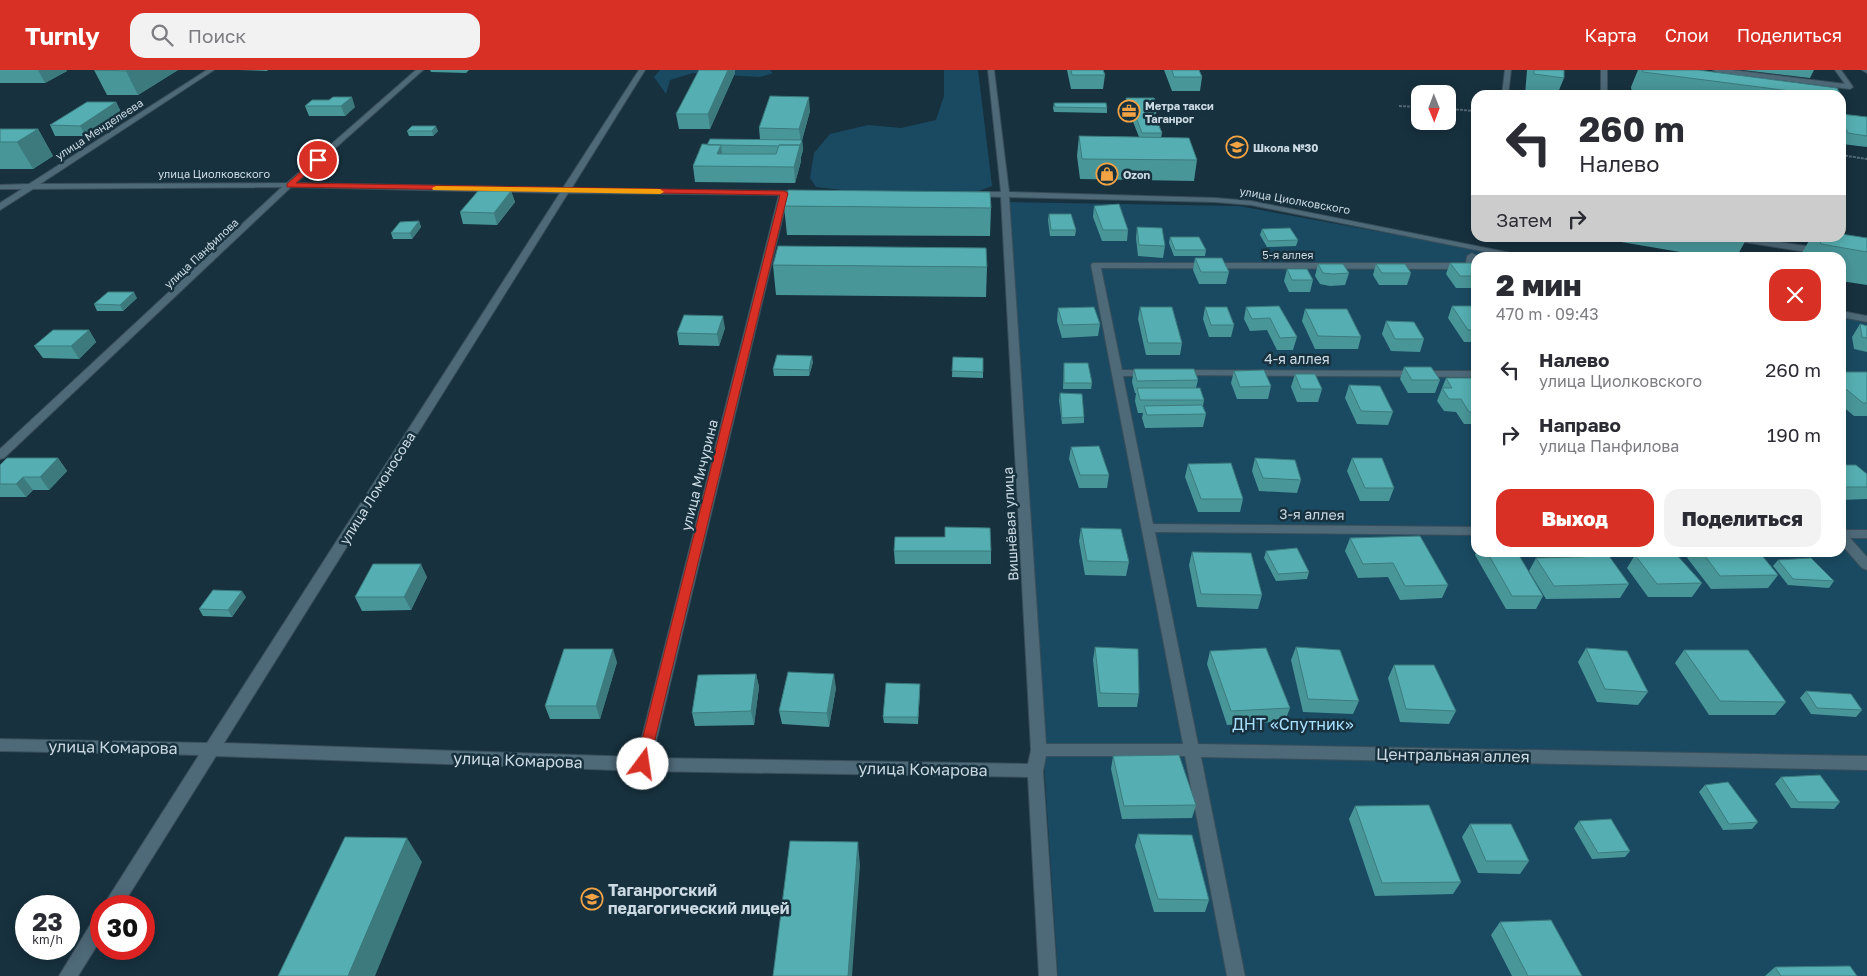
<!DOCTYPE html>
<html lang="ru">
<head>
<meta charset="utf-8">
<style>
  body { margin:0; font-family:"Golos Text",sans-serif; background:#f2f2f3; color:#2b2b33; height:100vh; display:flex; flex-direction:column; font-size:19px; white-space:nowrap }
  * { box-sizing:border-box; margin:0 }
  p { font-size:16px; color:#7c7c81 }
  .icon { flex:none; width:28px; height:28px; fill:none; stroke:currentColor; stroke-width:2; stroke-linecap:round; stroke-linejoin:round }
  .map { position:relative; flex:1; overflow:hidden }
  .side { position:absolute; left:1471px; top:182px; width:375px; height:305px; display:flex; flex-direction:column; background:#fff; border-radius:15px; box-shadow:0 2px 12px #0003 }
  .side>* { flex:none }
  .guide { position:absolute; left:1471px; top:20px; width:375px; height:152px; border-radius:15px; box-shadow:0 2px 12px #0003; background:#fff; color:#2b2b33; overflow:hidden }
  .needle { width:32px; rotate:179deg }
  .buttons { position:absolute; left:1411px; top:15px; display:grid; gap:10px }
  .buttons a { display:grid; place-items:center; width:45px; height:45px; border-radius:10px; background:#fff; box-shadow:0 2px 12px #0003; font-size:25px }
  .speed { position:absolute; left:15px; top:825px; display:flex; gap:10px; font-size:25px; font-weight:700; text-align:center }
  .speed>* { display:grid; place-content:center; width:65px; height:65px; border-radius:50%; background:#fff; box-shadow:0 2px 12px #0003; line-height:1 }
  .speed small { font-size:12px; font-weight:400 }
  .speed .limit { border:8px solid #d22; background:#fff; color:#111 }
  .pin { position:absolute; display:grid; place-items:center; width:42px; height:42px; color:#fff; margin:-21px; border:2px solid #fff; border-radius:50%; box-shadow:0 1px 5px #0007 }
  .me { position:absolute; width:55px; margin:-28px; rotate:14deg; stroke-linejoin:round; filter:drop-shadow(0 0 4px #0008) }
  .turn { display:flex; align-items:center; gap:18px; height:105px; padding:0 25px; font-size:22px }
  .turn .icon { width:65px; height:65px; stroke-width:2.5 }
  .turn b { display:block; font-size:35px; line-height:42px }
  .then { display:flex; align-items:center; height:48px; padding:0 25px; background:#0003; gap:10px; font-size:19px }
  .round { display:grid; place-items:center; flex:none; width:52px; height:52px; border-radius:15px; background:#f2f2f3 }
  .headline { display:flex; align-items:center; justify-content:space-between; height:85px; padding:0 25px }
  h1 { font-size:30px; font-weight:800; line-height:38px }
  .button { display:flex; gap:10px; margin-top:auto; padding:10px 25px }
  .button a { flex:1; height:58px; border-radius:15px; background:#d93025; color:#fff; font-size:20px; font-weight:800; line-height:58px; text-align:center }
  .button a+a { background:#f2f2f3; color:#2b2b33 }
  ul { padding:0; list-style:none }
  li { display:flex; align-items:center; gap:15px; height:65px; padding:0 25px }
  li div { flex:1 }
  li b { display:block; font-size:19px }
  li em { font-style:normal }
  header { display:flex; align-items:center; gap:30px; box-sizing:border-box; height:70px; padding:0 25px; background:#d93025; color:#fff }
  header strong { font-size:24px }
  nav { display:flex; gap:28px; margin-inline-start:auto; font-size:18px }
  .search { width:350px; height:45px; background:#f2f2f3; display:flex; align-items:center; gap:12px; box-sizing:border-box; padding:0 18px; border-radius:15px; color:#7c7c81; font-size:19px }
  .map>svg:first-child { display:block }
  .green { fill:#1a4a61 }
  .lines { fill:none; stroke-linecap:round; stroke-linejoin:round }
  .minor-casing { stroke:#394e5a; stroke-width:2 }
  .path { stroke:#536975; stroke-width:2; stroke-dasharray:3 1; stroke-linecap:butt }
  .minor { fill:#4e6978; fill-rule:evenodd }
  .wall { fill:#499699 }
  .shaded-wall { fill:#3c7a7d }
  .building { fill:#55afb2; stroke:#3c7a7d }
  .route { fill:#d93025; stroke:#8d1f18 }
  .slow { fill:#f59e0b }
  .labels { text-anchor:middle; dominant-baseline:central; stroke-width:5; stroke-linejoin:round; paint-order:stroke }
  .far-poi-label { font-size:11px; font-weight:bold; fill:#cbdae3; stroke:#17313e; text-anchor:start }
  .far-street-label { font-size:11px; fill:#cbdae3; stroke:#17313e }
  .street-label { font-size:14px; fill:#cbdae3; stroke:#17313e }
  .near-park-label { font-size:16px; fill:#aae1ff; stroke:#17313e }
  .near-street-label { font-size:16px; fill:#cbdae3; stroke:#17313e }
  .near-poi-label { font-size:16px; font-weight:bold; fill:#cbdae3; stroke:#17313e; text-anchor:start }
</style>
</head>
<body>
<header>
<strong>Turnly</strong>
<div class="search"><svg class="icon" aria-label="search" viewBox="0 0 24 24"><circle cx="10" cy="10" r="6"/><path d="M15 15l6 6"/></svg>Поиск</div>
<nav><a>Карта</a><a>Слои</a><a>Поделиться</a></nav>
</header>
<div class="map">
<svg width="1867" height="906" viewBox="0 0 1867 906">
  <rect width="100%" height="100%" fill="#17313e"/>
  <path class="green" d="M660 0H770L773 3 760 7 693 3 670 10 666 24 654 7Z
    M944 0H978L992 116 971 124 867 123 816 117 810 108 814 83 830 64 868 55 901 58 936 50 944 26Z
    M1007 132 1239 136 1518 187 1476 188V482H1841V247L1867 252V906H1058Z"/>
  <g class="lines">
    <g class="minor-casing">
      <path id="minor" d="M207 0H214L40 114 287 113 416 0H423L296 113 563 118 639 0H645L571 119 805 121 809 123 805 125H788L652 688 1028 694 1031 680 1001 127 975 126 971 124 975 122H1001L988 0H994L1009 122 1215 128 1251 131 1536 188H1516L1251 135 1215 132 1009 127 1046 674H1183L1091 195 1093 193H1466L1467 186 1472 183 1477 186 1475 196 1470 199 1101 198 1122 300H1150L1155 303 1150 306H1123L1153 454 1476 457V465L1155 462 1198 674 1867 686V700L1201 687 1245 906H1227L1185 686H1046L1043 701 1057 906H1039L1028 707 643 701 216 686 122 836H103L199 685 0 681V669L207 673 560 123 291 117 4 388 0 389V379L282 117 33 119 0 140V133L22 119H0V115L29 114ZM568 123 779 125 637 687 224 673Z
        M1505 0H1511L1508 25H1502Z
        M1601 0H1607V25H1601Z
        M1713 0H1732L1845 14 1835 0H1841L1853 17 1850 19 1716 2Z
        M1862 0H1867V3Z
        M1733 168H1751L1820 178 1824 181 1820 184 1737 171Z
        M1841 241 1867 246V252L1841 247Z
        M1180 300 1476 301V307L1176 305 1175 303Z
        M1841 460H1867V468H1850L1867 487V500L1862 498 1841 474Z
        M101 845V869L78 906H59L95 847Z"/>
    </g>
    <path class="path" d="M1399 36 1420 37
      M1448 39 1476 41
      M1841 85 1867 89"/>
    <use href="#minor" class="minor"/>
  </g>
  <path class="wall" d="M0 0H66L67 1 45 13H0Z
    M94 0H178L138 25H107Z
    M238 0H268L267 1Z
    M430 0H469L466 3 431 2Z
    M1067 0H1103L1105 5 1103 19H1071Z
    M1164 0H1199L1202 7 1200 21H1172Z
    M1527 0H1564V8L1557 25H1559H1525Z
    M1638 0H1698L1841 25H1632L1631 17Z
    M1743 0H1814L1810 8Z
    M735 3 710 59H679L676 44Z
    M1126 28 1157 34 1156 44H1154L1162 63 1161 68 1197 90 1194 111 1080 109 1077 86 1079 66 1139 67 1130 44H1127L1125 38Z
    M329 30 355 37 345 46H309L305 36Z
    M116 32 121 42 86 66H55L50 55Z
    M1054 33 1107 38V43L1054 42 1053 38Z
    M810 41 802 70 803 80 801 87V91L795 113 695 112 693 96 707 75 760 69 759 58Z
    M1841 44 1867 47V77L1842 74Z
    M0 59H38L53 86 33 99H0Z
    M407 61H438L433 66H409Z
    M511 121 515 132 497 155 463 154 460 142Z
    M784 136 991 138 990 166 787 165Z
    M1094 136 1128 160 1127 171H1102L1093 147Z
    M1049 144 1076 160 1075 166H1050L1048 150Z
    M419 151 421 157 412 169H393L391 163Z
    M1137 157 1165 176 1163 188 1138 186 1136 168Z
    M1262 159 1298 170 1296 176 1267 177 1260 165Z
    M1170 167 1206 180 1205 186H1174L1169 173Z
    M1598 168H1747L1736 188H1715Z
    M1798 168H1867V215L1841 211V188H1799L1810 169Z
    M1195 188 1229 202 1226 214H1199L1193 200Z
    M1450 193H1476V218H1456L1446 204Z
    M1318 194 1349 203 1345 215 1330 216 1320 214 1315 206Z
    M1376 194 1411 203 1407 215H1379L1373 205Z
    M773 195 987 197 986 227 776 225Z
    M1287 199 1313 210 1310 222H1289L1284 211Z
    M137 228 123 241H97L94 234Z
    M1279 236 1297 267 1293 280H1277L1267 260 1250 261 1244 249 1246 237Z
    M1452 236H1476V272H1464L1448 248Z
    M1140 237 1182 273 1180 285H1146L1138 249Z
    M1205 237 1234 255 1231 267H1209L1203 249Z
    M1058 238 1100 254 1098 266 1062 268 1057 251Z
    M1305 239 1361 267 1358 279H1315L1302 251Z
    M1386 251 1424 269 1420 282 1391 281 1382 264Z
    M1860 254 1867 256V282L1854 279 1852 267Z
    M725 258 719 276 679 275 677 263Z
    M89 260 96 272 79 289 43 288 34 276Z
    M953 287 983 302V308L952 307Z
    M813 292 809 306H774L773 299Z
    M1064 293 1092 313 1091 319H1063Z
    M1404 297 1440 310 1435 323H1408L1400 309Z
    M1134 299 1198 310 1196 318 1204 330 1203 336 1206 344 1203 357 1145 358 1142 348 1143 343H1138L1135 331 1136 323H1135L1132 312Z
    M1234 301 1271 316 1268 329H1237L1231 313Z
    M1841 302H1867V346H1854L1841 335Z
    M1295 304 1322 319 1318 332H1297L1291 317Z
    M1446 308H1476V354H1464L1456 342 1444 341 1437 331Z
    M1349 315 1393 342 1388 355 1357 354 1345 328Z
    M1060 323 1084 347V353L1062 354 1059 330Z
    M1071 377 1109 405 1107 418H1079L1069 389Z
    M58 388 67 401 49 420H33L26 427H0V395Z
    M1255 388 1301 410 1297 423 1259 421 1252 401Z
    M1352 388 1394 418 1389 431H1360L1347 401Z
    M1188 394 1243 429 1240 442H1198L1185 407Z
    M1841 395 1867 404V429L1841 430Z
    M1081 458 1129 492 1126 506 1085 505 1079 471Z
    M945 467 991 481V494H895L894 481Z
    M1350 468 1448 515 1442 528 1400 530 1388 507 1358 508 1345 481Z
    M1266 481 1309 502 1307 509 1276 511 1264 488Z
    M1192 482 1262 525 1258 539 1197 537 1189 495Z
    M1476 482H1517L1543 526 1536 539H1506L1475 485Z
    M1686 482H1759L1778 505 1768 518 1711 519 1685 485Z
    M1635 485 1702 513 1692 527H1648L1627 498Z
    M1536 488 1629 514 1620 528 1546 529 1529 501Z
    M1778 490 1834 511 1829 518 1788 515 1773 496Z
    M427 507 411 540 362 541 355 527Z
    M246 527 232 547 203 546 199 539Z
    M1095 577 1139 624 1137 637H1098L1093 590Z
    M1296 577 1359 631 1353 644 1303 642 1291 590Z
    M1586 578 1648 622 1638 635 1597 632 1578 592Z
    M1684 580 1786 632 1775 645H1709L1675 593Z
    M1210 581 1290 638 1285 651 1227 655 1207 594Z
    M617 592 600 649H550L545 636Z
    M1394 595 1456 641 1449 654 1400 652 1388 608Z
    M756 604 759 617 754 655 695 656 692 643Z
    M836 618 829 657 782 654 779 641Z
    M920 621 918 654 884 653 883 647Z
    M1806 621 1862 640 1856 647 1811 644 1800 628Z
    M1113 686 1196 735 1192 748 1122 749 1111 699Z
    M1781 707 1840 732 1834 739 1791 738 1775 714Z
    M1705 715 1758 752 1752 759 1723 760 1699 722Z
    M1355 736 1461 812 1453 824 1375 826 1349 749Z
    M1579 751 1630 781 1625 787 1592 789 1574 758Z
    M1470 754 1529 791 1520 804 1478 803 1462 767Z
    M1138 764 1209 830 1205 842H1154L1135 776Z
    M1500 852 1582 906H1512L1491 865Z
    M1775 897 1857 906H1765Z"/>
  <path class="shaded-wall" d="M38 0H66L67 1 45 13Z
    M127 0H178L138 25 126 1Z
    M728 0H735V3L710 59 708 44Z
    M352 27 355 37 345 46 341 36Z
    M809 27 810 41 801 74 799 59Z
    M116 32 121 42 86 66 80 56Z
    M436 56 438 61 433 66 432 61Z
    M38 59 53 86 33 99 17 72Z
    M802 70 803 80 801 87 800 76Z
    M721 75 723 90 717 84Z
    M800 75 801 91 795 113 794 97Z
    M511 121 515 132 497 155 494 143Z
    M419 151 421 157 412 169 410 163Z
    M134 222 137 228 123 241 120 235Z
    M723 246 725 258 719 276 717 264Z
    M89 260 96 272 79 289 71 276Z
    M812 286 813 292 809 306V300Z
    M58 388 67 401 49 420 40 407Z
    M23 407 33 420 26 427 16 414Z
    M421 494 427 507 411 540 404 527Z
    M242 521 246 527 232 547 228 540Z
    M613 579 617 592 600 649 596 636Z
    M756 604 759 617 754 655 751 641Z
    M834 604 836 618 829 657 827 643Z
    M407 768 422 792 375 906H348Z
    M858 772 860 796 852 906H848Z"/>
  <path class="building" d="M94 0H127L126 1Z
    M699 0H728L708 44H676Z
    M1071 0H1103L1105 5H1072Z
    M1172 0H1199L1202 7H1174Z
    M1534 0H1564V8L1534 4Z
    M1642 0H1698L1837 18 1841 25H1821L1643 2Z
    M1535 22 1559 25H1535Z
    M770 26 809 27 799 59 759 58Z
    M333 27H352L341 36H305L312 30H329Z
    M1126 28H1154L1157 34H1150L1162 63H1142L1131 34H1128Z
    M87 32H116L80 56 50 55Z
    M1054 33H1106L1107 38 1055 37Z
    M1841 44 1867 47V66L1848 63 1841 50Z
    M412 56H436L432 61H407Z
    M0 59H38L17 72H0Z
    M1079 66 1189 68 1197 90 1082 89Z
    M710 69 802 70 800 76V75H779V76L721 75H707Z
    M702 74 721 75 717 84H776L779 75H800L794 97 693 96Z
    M788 120 990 122 991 138 784 136Z
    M478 121H511L494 143 460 142Z
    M1119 134 1128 160H1103L1094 136Z
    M1049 144H1071L1076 160H1051Z
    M419 151 410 163H391L400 152Z
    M1137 157 1162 158 1165 176 1139 175Z
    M1290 158 1298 170 1268 171 1262 159Z
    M1841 164 1867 168V182L1821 174 1819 168H1841Z
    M1170 167H1199L1206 180H1175Z
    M778 176 986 178 987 197 773 195Z
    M1195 188H1222L1229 202H1201Z
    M1450 193H1476V206H1460Z
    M1318 194H1343L1349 203 1333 204 1323 203Z
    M1376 194H1405L1411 203H1382Z
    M1287 199H1307L1313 210H1292Z
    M108 222H134L120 235 94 234Z
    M1279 236 1297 267 1280 268 1270 248 1252 249 1246 237Z
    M1452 236H1476V260H1468Z
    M1094 237 1100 254 1063 255 1058 238Z
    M1140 237H1172L1182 273H1148Z
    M1205 237H1227L1234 255H1211Z
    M1305 239H1347L1361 267 1318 266Z
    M684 245 723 246 717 264 677 263Z
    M1386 251 1414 252 1424 269H1395Z
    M1860 254 1867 256V268L1862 267Z
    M53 260H89L71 276H34Z
    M777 285 812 286 809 300 773 299Z
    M953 287 983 288V302L952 301Z
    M1064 293H1088L1092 313H1064Z
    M1404 297H1431L1440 310H1412Z
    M1134 299H1194L1198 310 1137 311Z
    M1264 300 1271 316 1240 317 1234 301Z
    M1841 302H1867V333H1863L1841 315Z
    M1295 304H1315L1322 319H1301Z
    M1446 308H1476V342H1469L1461 329H1449L1442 318H1452Z
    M1349 315 1380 316 1393 342 1361 341Z
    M1137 318H1200L1204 330H1140Z
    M1060 323 1082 324 1084 347 1062 348Z
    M1202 335 1206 344 1147 345 1144 336Z
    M1099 376 1109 405H1080L1071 377Z
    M7 388H58L40 407H23L16 414H0V395Z
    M1255 388 1295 390 1301 410 1263 408Z
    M1352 388H1382L1394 418H1365Z
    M1231 393 1243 429H1201L1188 394Z
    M1841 395H1856L1867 404V417H1841Z
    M945 457 990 458 991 481H894L895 467H945Z
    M1081 458 1121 459 1129 492 1087 491Z
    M1420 466 1448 515 1405 516 1393 493 1363 494 1350 468Z
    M1297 478 1309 502 1278 504 1266 481Z
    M1192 482 1251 483 1262 525 1201 524Z
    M1487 482H1517L1543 526H1512Z
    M1702 482H1759L1778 505 1720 506Z
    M1675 483 1702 513 1657 514 1635 485Z
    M1609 486 1629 514 1554 516 1536 488Z
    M1811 488 1834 511 1793 509 1778 490Z
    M373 494H421L404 527H355Z
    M213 520 242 521 228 540 199 539Z
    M1095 577 1138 579 1139 624 1100 623Z
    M1296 577 1340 580 1359 631 1308 629Z
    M1266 578 1290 638 1231 641 1210 581Z
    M1586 578 1627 581 1648 622 1605 619Z
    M564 579H613L596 636H545Z
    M1684 580H1748L1786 632 1720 631Z
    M1394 595H1434L1456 641 1406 639Z
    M788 602 834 604 827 643 779 641Z
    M756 604 751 641 692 643 698 605Z
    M886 613 920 614 918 647H883Z
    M1806 621 1851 624 1862 640 1817 638Z
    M1179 685 1196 735 1124 736 1113 686Z
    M1820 705 1840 732H1798L1781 707Z
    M1728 712 1758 752 1729 754 1705 715Z
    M1429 735 1461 812 1382 813 1355 736Z
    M1611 749 1630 781 1598 783 1579 751Z
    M1470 754H1511L1529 791H1486Z
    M1138 764 1192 765 1209 830 1158 829Z
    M345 767 407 768 348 906H278Z
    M790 771 858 772 848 906H773Z
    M1551 850 1582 906H1528L1500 852Z
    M1850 896 1857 906H1781L1775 897Z"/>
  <path class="route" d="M316 88 322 90 296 113 784 121 788 123 648 698 643 700 638 698 636 694 780 125 287 117V114Z"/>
  <path class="slow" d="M436 116 660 119 664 122 660 124 433 120 432 118Z"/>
  <defs>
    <g id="office-ring" transform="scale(1.125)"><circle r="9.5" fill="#17313e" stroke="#f4a344" stroke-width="1.5"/><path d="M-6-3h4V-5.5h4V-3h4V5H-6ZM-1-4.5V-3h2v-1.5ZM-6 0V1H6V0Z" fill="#f4a344"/></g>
    <g id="school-ring" transform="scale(1.125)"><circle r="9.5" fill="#17313e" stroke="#f4a344" stroke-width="1.5"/><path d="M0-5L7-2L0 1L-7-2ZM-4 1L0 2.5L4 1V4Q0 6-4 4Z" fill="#f4a344"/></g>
    <g id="shop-ring" transform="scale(1.125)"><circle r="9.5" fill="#17313e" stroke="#f4a344" stroke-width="1.5"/><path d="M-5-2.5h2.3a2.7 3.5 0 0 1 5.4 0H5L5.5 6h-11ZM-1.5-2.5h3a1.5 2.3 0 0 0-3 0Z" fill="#f4a344"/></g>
    <g id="university-ring" transform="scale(1.125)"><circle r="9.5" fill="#17313e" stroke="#f4a344" stroke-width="1.5"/><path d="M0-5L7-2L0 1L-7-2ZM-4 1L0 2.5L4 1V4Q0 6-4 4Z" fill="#f4a344"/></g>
  </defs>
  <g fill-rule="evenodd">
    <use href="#office-ring" x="1129" y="41"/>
    <use href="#school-ring" x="1237" y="77"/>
    <use href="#shop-ring" x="1107" y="104"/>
    <use href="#university-ring" x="592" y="829"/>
  </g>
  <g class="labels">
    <g class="far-poi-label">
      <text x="1145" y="35">Метра такси<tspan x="1145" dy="13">Таганрог</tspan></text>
      <text x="1253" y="77">Школа №30</text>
      <text x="1123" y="104">Ozon</text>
    </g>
    <g class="far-street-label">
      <text transform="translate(99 59) rotate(-33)">улица Менделеева</text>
      <text x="214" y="103">улица Циолковского</text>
      <text transform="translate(1295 130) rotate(10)">улица Циолковского</text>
      <text transform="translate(201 183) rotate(-43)">улица Панфилова</text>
      <text x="1288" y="184">5-я аллея</text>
    </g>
    <g class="street-label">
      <text x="1297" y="288">4-я аллея</text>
      <text transform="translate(699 405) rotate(-76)">улица Мичурина</text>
      <text transform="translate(377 418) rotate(-58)">улица Ломоносова</text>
      <text transform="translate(1312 444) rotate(1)">3-я аллея</text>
      <text transform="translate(1010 454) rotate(-93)">Вишнёвая улица</text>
    </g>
    <g class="near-park-label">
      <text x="1293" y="654">ДНТ «Спутник»</text>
    </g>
    <g class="near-street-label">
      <text transform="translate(113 677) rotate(1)">улица Комарова</text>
      <text transform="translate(1453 685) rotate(1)">Центральная аллея</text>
      <text transform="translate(518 690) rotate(2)">улица Комарова</text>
      <text transform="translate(923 699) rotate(1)">улица Комарова</text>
    </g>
    <g class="near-poi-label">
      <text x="608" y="820">Таганрогский<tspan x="608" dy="18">педагогический лицей</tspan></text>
    </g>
  </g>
</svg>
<div class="buttons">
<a><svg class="needle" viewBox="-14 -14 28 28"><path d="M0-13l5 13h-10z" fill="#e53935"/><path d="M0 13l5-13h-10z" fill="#7c7c81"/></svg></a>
</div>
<div class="speed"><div>23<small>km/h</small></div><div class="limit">30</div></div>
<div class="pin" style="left:318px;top:90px;background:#d93025"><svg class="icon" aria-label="arrive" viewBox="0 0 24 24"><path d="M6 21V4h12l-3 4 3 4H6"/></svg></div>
<svg class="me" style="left:643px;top:694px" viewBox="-20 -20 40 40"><circle r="19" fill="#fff"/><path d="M0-13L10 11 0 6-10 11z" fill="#d93025"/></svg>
<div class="guide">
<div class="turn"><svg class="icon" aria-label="left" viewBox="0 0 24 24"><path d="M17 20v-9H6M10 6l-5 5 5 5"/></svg><div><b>260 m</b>Налево</div></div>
<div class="then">Затем<svg class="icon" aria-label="right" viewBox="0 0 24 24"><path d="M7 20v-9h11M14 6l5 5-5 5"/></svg></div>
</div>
<section class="side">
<div class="headline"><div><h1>2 мин</h1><p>470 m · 09:43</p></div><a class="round" style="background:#d93025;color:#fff"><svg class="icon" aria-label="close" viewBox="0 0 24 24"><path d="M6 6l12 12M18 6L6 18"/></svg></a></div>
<ul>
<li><svg class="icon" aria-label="left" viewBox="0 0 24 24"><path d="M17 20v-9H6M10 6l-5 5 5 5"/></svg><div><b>Налево</b><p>улица Циолковского</p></div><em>260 m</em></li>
<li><svg class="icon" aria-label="right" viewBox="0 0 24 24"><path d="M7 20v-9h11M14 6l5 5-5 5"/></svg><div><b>Направо</b><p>улица Панфилова</p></div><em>190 m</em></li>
</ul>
<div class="button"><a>Выход</a><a>Поделиться</a></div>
</section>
</div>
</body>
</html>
